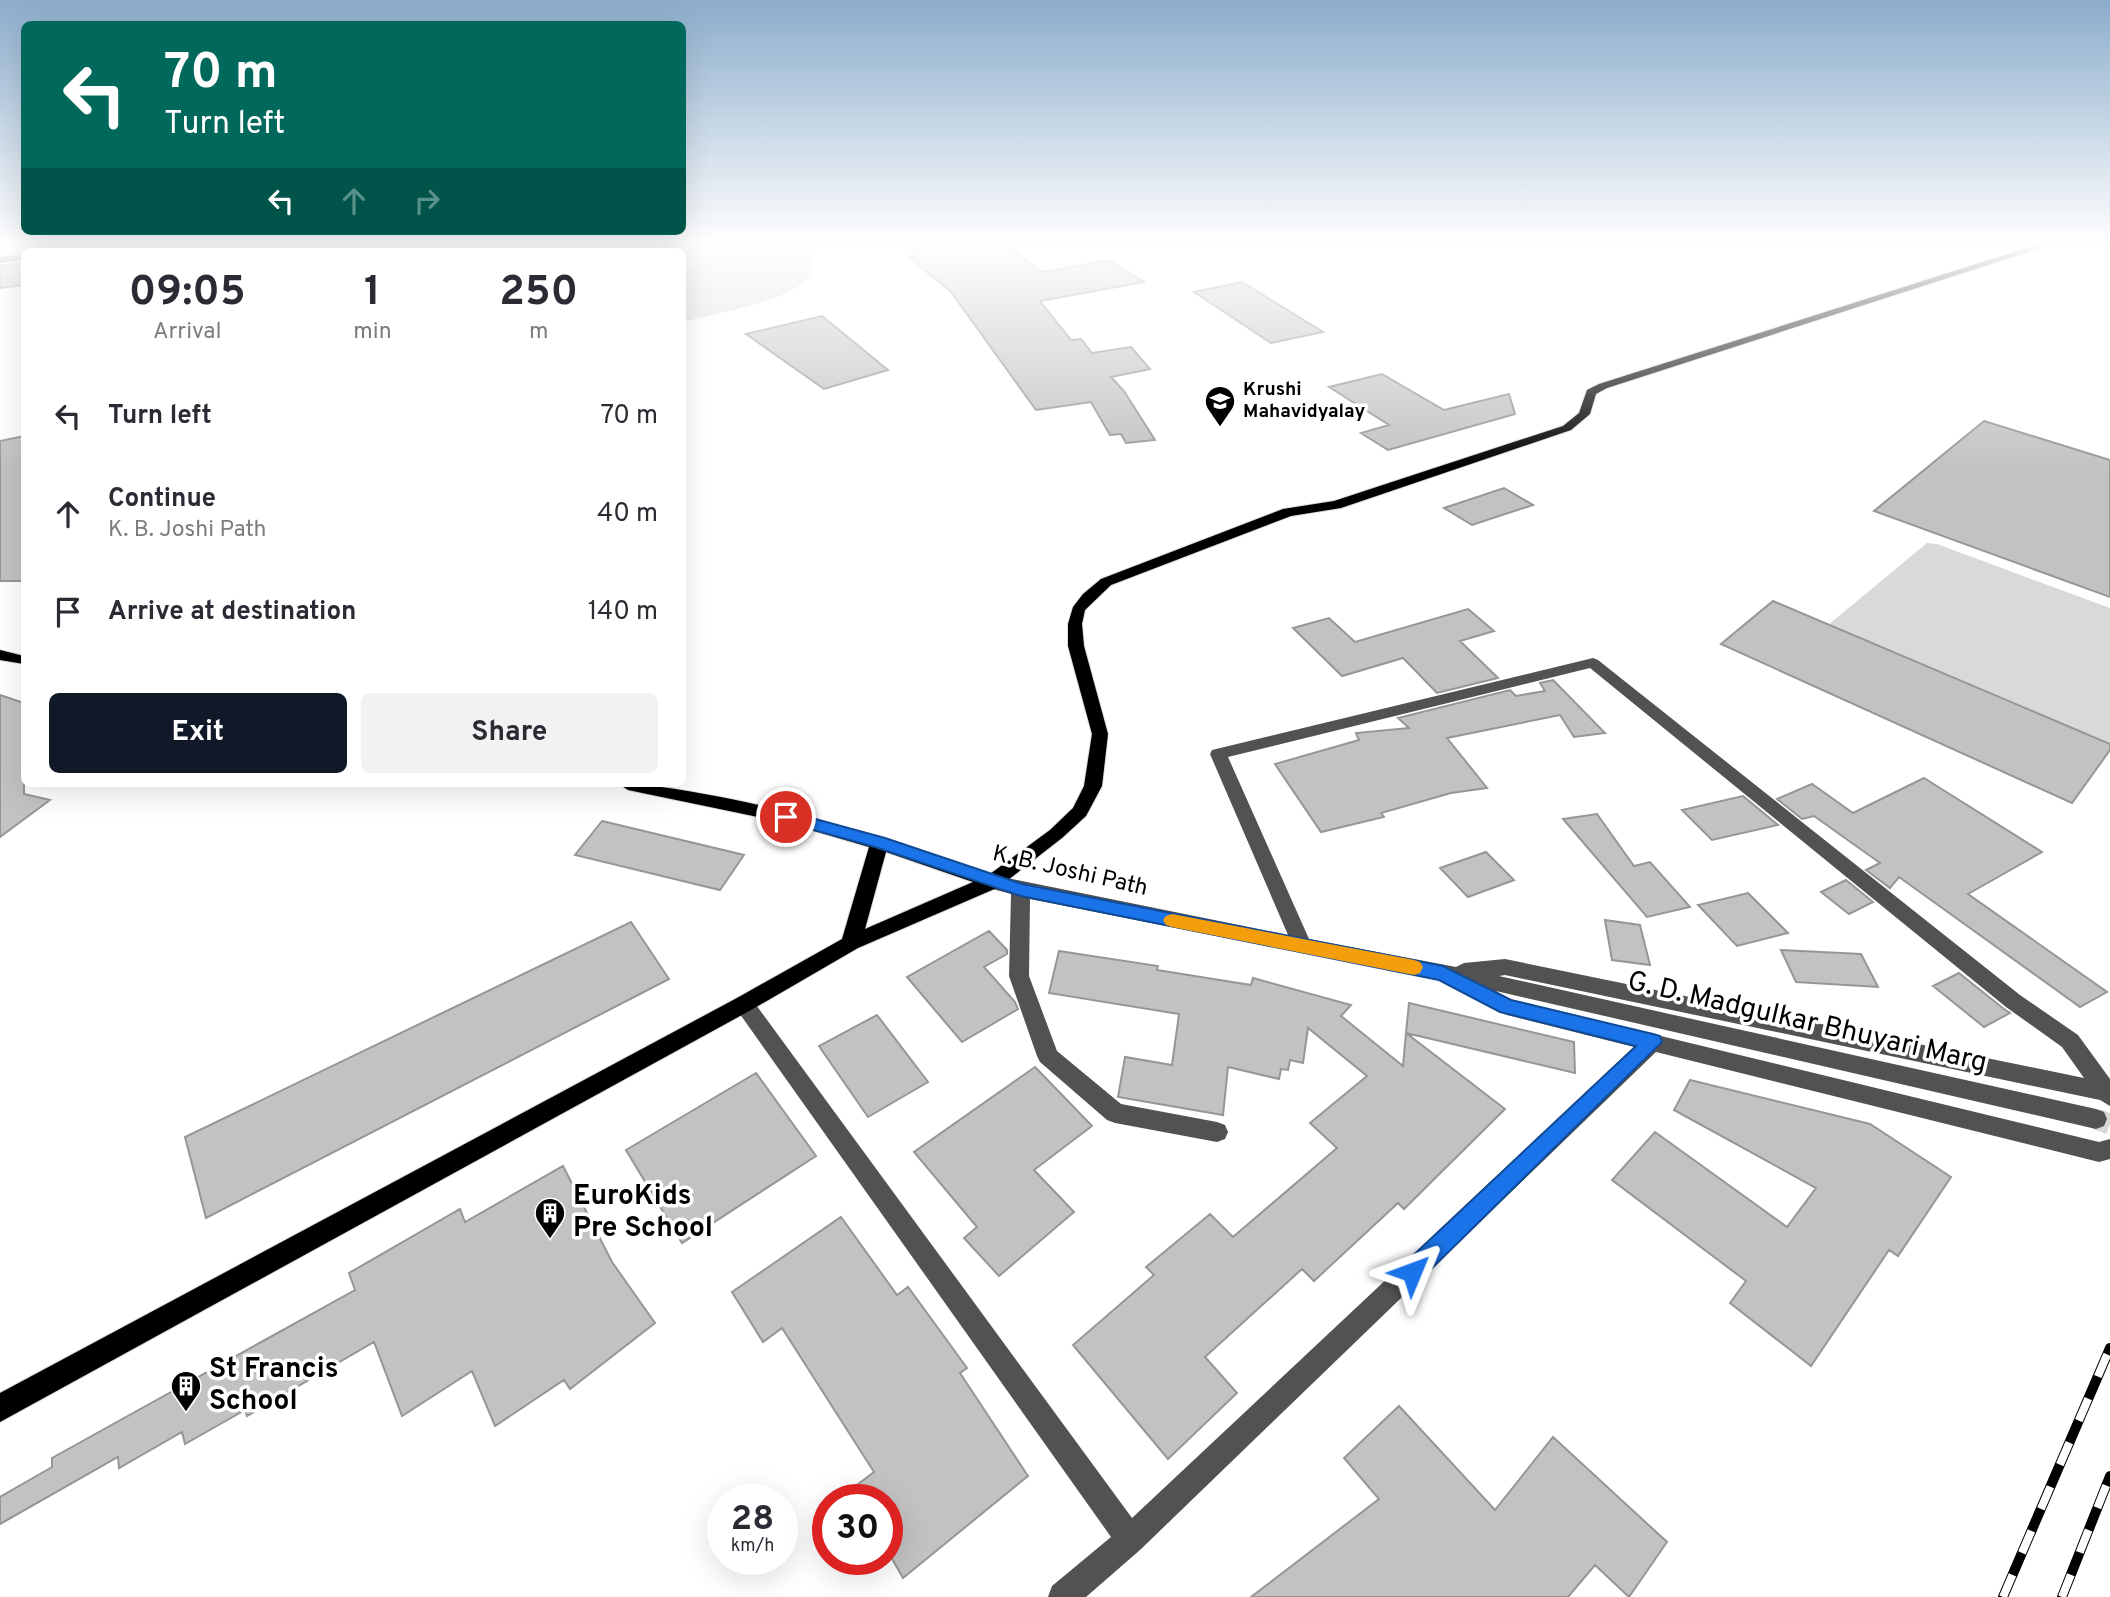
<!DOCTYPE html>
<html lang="en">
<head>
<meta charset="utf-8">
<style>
  body { margin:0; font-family:Overpass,sans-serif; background:#f2f2f3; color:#2b2b33; height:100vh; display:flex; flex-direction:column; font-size:26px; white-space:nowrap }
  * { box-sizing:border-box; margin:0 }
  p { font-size:23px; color:#7c7c81 }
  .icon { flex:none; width:38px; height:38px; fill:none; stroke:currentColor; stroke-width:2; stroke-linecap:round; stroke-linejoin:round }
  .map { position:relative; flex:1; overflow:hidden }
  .drawer { position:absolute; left:21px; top:248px; width:665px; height:539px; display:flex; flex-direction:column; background:#fff; border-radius:10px; box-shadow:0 7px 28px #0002 }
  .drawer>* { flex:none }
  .hud { position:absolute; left:21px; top:21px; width:665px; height:214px; border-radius:10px; box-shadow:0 7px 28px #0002; background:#00695c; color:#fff; overflow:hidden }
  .speed { position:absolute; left:707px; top:1484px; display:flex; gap:14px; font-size:35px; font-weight:700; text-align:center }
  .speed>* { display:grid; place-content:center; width:91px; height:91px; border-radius:50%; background:#fff; box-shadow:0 7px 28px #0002; line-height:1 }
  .speed small { font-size:18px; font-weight:400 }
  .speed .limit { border:10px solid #d22; background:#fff; color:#111 }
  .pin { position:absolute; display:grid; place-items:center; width:60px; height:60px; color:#fff; margin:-30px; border:4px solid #fff; border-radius:50%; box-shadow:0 2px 7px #0007 }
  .me { position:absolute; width:77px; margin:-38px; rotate:46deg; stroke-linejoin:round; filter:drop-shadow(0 0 5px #0008) }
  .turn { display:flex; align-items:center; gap:24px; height:147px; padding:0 28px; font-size:32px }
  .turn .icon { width:91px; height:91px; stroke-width:2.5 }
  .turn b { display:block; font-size:49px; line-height:60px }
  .lanes { display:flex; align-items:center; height:66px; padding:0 28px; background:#0003; justify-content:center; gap:35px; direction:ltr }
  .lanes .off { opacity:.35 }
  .eta { display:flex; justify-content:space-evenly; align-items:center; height:119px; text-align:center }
  .eta b { font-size:42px; font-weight:700; line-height:49px }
  .cta { display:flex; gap:14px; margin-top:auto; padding:14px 28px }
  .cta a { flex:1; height:80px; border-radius:10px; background:#111827; color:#fff; font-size:28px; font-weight:700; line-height:80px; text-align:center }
  .cta a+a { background:#f2f2f3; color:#2b2b33 }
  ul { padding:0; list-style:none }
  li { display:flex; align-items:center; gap:21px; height:98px; padding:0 28px }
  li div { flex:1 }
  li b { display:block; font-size:26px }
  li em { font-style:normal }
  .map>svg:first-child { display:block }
  .green { fill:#d9d9d9 }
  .building { fill:#c2c2c2; stroke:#969696; stroke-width:2 }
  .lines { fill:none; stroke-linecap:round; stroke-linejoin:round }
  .minor-tunnel { stroke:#d9d9d9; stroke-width:21; stroke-dasharray:21 10; stroke-linecap:butt }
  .major-casing { stroke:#dbdbdb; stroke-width:2 }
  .minor { fill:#525252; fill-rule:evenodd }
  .major { fill:#000; fill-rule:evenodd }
  .rail-casing { stroke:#000; stroke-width:10 }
  .rail { stroke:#fff; stroke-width:8; stroke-dasharray:24; stroke-linecap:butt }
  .route { fill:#1a73e8; stroke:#114b97; stroke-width:2 }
  .slow { fill:#f59e0b }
  .labels { text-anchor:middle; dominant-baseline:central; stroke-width:7; stroke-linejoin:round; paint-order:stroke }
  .far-poi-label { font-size:19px; font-weight:bold; fill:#000; stroke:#fff; text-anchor:start }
  .street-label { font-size:23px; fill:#000; stroke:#fff }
  .near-street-label { font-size:28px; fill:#000; stroke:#fff }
  .near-poi-label { font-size:28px; font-weight:bold; fill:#000; stroke:#fff; text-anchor:start }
</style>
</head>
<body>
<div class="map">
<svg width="2110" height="1597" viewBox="0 0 2110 1597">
  <rect width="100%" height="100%" fill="#fff"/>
  <path class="green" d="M570 244H800L811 255 813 276C778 305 725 311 683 322L682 252H530Z
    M1927 543 1937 544 2110 608V744L1828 625Z"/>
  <path class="building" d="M905 244H1004L1043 272 1109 260 1144 282 1040 301 1071 340 1081 339 1092 353 1131 347 1150 369 1111 377 1124 391 1155 440 1126 443 1121 434 1110 435 1091 402 1036 410 951 292 909 257 919 255Z
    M24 263V285L0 288V266Z
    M1242 282 1323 332 1271 343 1194 292Z
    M822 316 888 370 824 389 746 334Z
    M1382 374 1444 410 1509 394 1515 414 1388 450 1361 433 1389 425 1329 387Z
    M1984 421 2110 460V597L1874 511Z
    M24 436V581H0V441Z
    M1504 488 1533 505 1472 525 1444 508Z
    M1773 601 2110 744V750L2072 803 1721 644Z
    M1468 609 1494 631 1460 641 1498 678 1437 693 1403 658 1342 676 1293 628 1329 618 1355 642Z
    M1553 680 1605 733 1574 737 1560 715 1447 738 1487 788 1451 793 1381 813 1384 817 1321 832 1275 764 1359 740 1356 733 1409 728 1398 718 1510 690 1516 696 1545 691 1540 683Z
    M0 695 24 703V794L50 800 0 837Z
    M1924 778 2042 852 1968 894 2107 992 2080 1007 1899 877 1890 888 1866 870 1880 863 1814 816 1802 819 1777 799 1812 784 1853 813Z
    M1743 796 1778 825 1712 840 1682 810Z
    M1597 814 1634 866 1650 862 1690 907 1647 917 1563 819Z
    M602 821 744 855 720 890 575 855Z
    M1486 852 1514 880 1468 897 1440 868Z
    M1846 880 1873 902 1849 914 1821 892Z
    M1748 893 1788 933 1737 946 1698 905Z
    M1605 920 1640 925 1650 965 1612 960Z
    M631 922 669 979 206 1218 185 1137Z
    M989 931 1007 950V954L984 967 1015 1002 1018 1009 962 1042 907 977Z
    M1781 950 1861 954 1878 987 1796 982Z
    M1059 951 1158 966 1157 970 1251 985 1253 978 1351 1005 1341 1016 1403 1066 1406 1033 1505 1109 1404 1209 1398 1203 1314 1281 1302 1269 1205 1357 1237 1393 1168 1459 1073 1345 1154 1275 1146 1267 1210 1214 1233 1237 1337 1148 1310 1123 1367 1076 1308 1028 1303 1063 1290 1060 1288 1070 1281 1069 1279 1079 1228 1067 1223 1115 1118 1097 1125 1057 1172 1065 1179 1014 1049 993Z
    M1959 973 2004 1009 2010 1013 1984 1027 1933 986Z
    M1409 1003 1574 1042 1575 1073 1406 1033Z
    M877 1015 928 1082 868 1117 819 1046Z
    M1035 1067 1092 1126 1034 1170 1074 1212 999 1276 964 1238 977 1227 914 1152Z
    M756 1073 816 1156 682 1243 626 1150Z
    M1690 1080 1870 1124 1951 1177 1898 1256 1889 1250 1811 1366 1730 1303 1746 1281 1612 1180 1655 1132 1787 1227 1816 1188 1674 1110Z
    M563 1166 612 1262 655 1323 570 1389 564 1380 495 1426 472 1371 402 1416 374 1342 247 1416 245 1410 185 1444 182 1432 119 1468 118 1457 0 1524V1497L52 1467V1458L355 1290 349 1273 460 1209 465 1222Z
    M841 1217 897 1295 908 1287 967 1368 960 1373 1028 1476 903 1578 887 1550V1500H837L874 1472 782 1328 763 1342 732 1292Z
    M1399 1406 1495 1510 1553 1437 1667 1542 1629 1597 1595 1565 1568 1597H1251L1379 1499 1344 1458Z"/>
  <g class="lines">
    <path class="minor-tunnel" d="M2096 1119 2110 1124"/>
    <g class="major-casing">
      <path id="major" d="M2039 244H2053L1607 388 1596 394 1590 414 1571 430 1341 508 1291 516 1111 585 1085 610 1082 624 1084 646 1108 734 1102 786 1086 816 1062 838 999 887 858 948 751 1010 0 1422V1393L737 998 842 939 869 847 787 823 628 790 619 784C658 784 693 792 731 799 819 817 904 845 990 874L1050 830 1073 808 1084 786 1092 734 1068 646V624L1073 607 1083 594 1101 579 1283 509 1334 501 1563 426 1579 413 1587 390 1599 384ZM886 852 973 882 865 929Z
        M0 650 24 656V664L0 660Z"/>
    </g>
    <path class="minor" d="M90 244H114L75 252H53Z
      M24 254V260L0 263V257Z
      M1593 658 1598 660 2020 995 2078 1035 2110 1079V1106L2100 1100 1505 975 1499 976 2096 1109 2104 1112 2107 1119 2104 1126 2096 1129 1496 991 1512 1000 2099 1142 2110 1139V1159L2099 1162 1656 1052 1140 1550 1086 1597H1048L1052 1586 1111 1537 737 1010 734 1004 737 998 744 996 751 998 1132 1518 1634 1047 1507 1015 1452 987 1449 982 1030 899 1029 976 1057 1051 1121 1104 1217 1122 1225 1125 1228 1132 1225 1139 1217 1142 1115 1123 1107 1120 1040 1062 1037 1056 1009 976 1011 894 985 887 983 882 985 877 992 875 1288 935 1210 754 1212 750ZM1590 668 2006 1007 2062 1047 2084 1078 1505 959 1464 963 1456 967 1309 939 1228 757Z"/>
    <use href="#major" class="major"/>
    <g class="rail-casing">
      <path id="rail" d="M2003 1597 2110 1348
        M2062 1597 2110 1476"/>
    </g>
    <use href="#rail" class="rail"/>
  </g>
  <linearGradient id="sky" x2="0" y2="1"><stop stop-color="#8baccb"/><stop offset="0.52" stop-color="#fff"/><stop offset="1" stop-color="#fff" stop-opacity="0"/></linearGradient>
  <rect width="2110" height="468" fill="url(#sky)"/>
  <path class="route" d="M786 811 885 838 1022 884 1443 966 1511 1000 1653 1034 1660 1036 1662 1042 1420 1280 1412 1283 1404 1280 1400 1272 1404 1264 1636 1046 1500 1012 1439 980 1021 896 875 847 781 821 778 817 781 813Z"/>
  <path class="slow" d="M1172 914 1414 960 1420 962 1423 967 1420 973 1414 975 1172 927 1166 925 1163 920 1166 916Z"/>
  <defs>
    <g id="university-pin" transform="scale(1.575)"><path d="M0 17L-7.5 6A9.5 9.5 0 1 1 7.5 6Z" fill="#000" stroke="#fff"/><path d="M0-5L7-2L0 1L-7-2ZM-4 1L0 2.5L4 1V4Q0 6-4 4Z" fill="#fff"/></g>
    <g id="building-pin" transform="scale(1.575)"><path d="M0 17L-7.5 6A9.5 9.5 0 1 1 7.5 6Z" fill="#000" stroke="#fff"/><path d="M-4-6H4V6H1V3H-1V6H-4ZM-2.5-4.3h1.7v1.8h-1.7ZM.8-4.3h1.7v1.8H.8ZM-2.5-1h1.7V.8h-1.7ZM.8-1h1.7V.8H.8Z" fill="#fff"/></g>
  </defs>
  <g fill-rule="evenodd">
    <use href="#university-pin" x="1220" y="401"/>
    <use href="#building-pin" x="550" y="1213"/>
    <use href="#building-pin" x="186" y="1386"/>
  </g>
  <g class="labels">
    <g class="far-poi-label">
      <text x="1243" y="390">Krushi<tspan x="1243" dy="22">Mahavidyalay</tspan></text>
    </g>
    <g class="street-label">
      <text transform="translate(1070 872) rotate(13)">K. B. Joshi Path</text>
    </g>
    <g class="near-street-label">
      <text transform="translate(1807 1023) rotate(13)">G. D. Madgulkar Bhuyari Marg</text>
    </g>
    <g class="near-poi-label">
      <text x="573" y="1197">EuroKids<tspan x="573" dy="32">Pre School</tspan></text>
      <text x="209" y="1370">St Francis<tspan x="209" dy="32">School</tspan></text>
    </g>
  </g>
</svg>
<div class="speed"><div>28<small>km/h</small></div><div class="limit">30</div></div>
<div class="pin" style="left:786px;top:817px;background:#d93025"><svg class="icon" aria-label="arrive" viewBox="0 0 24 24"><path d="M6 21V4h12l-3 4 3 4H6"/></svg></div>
<svg class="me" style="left:1412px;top:1272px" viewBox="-20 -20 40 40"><path d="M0-17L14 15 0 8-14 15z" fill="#1a73e8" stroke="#fff" stroke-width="4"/></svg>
<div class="hud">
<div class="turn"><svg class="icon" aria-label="left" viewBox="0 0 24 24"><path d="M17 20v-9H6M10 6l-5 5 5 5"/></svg><div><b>70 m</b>Turn left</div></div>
<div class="lanes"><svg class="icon" aria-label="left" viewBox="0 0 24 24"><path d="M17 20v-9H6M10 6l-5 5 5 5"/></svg><svg class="icon off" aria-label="ahead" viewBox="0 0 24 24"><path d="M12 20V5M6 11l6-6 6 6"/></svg><svg class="icon off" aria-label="right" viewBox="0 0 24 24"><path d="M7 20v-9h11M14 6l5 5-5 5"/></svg></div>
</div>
<section class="drawer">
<div class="eta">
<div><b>09:05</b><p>Arrival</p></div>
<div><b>1</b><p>min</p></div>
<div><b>250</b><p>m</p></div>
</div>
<ul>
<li><svg class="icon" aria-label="left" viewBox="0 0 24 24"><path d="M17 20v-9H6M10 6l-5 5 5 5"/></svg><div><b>Turn left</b></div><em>70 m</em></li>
<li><svg class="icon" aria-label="ahead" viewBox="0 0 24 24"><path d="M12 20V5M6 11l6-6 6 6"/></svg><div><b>Continue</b><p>K. B. Joshi Path</p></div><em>40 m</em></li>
<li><svg class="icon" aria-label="arrive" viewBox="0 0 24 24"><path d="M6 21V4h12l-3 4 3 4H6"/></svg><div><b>Arrive at destination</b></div><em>140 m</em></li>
</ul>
<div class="cta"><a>Exit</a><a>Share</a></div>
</section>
</div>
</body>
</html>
